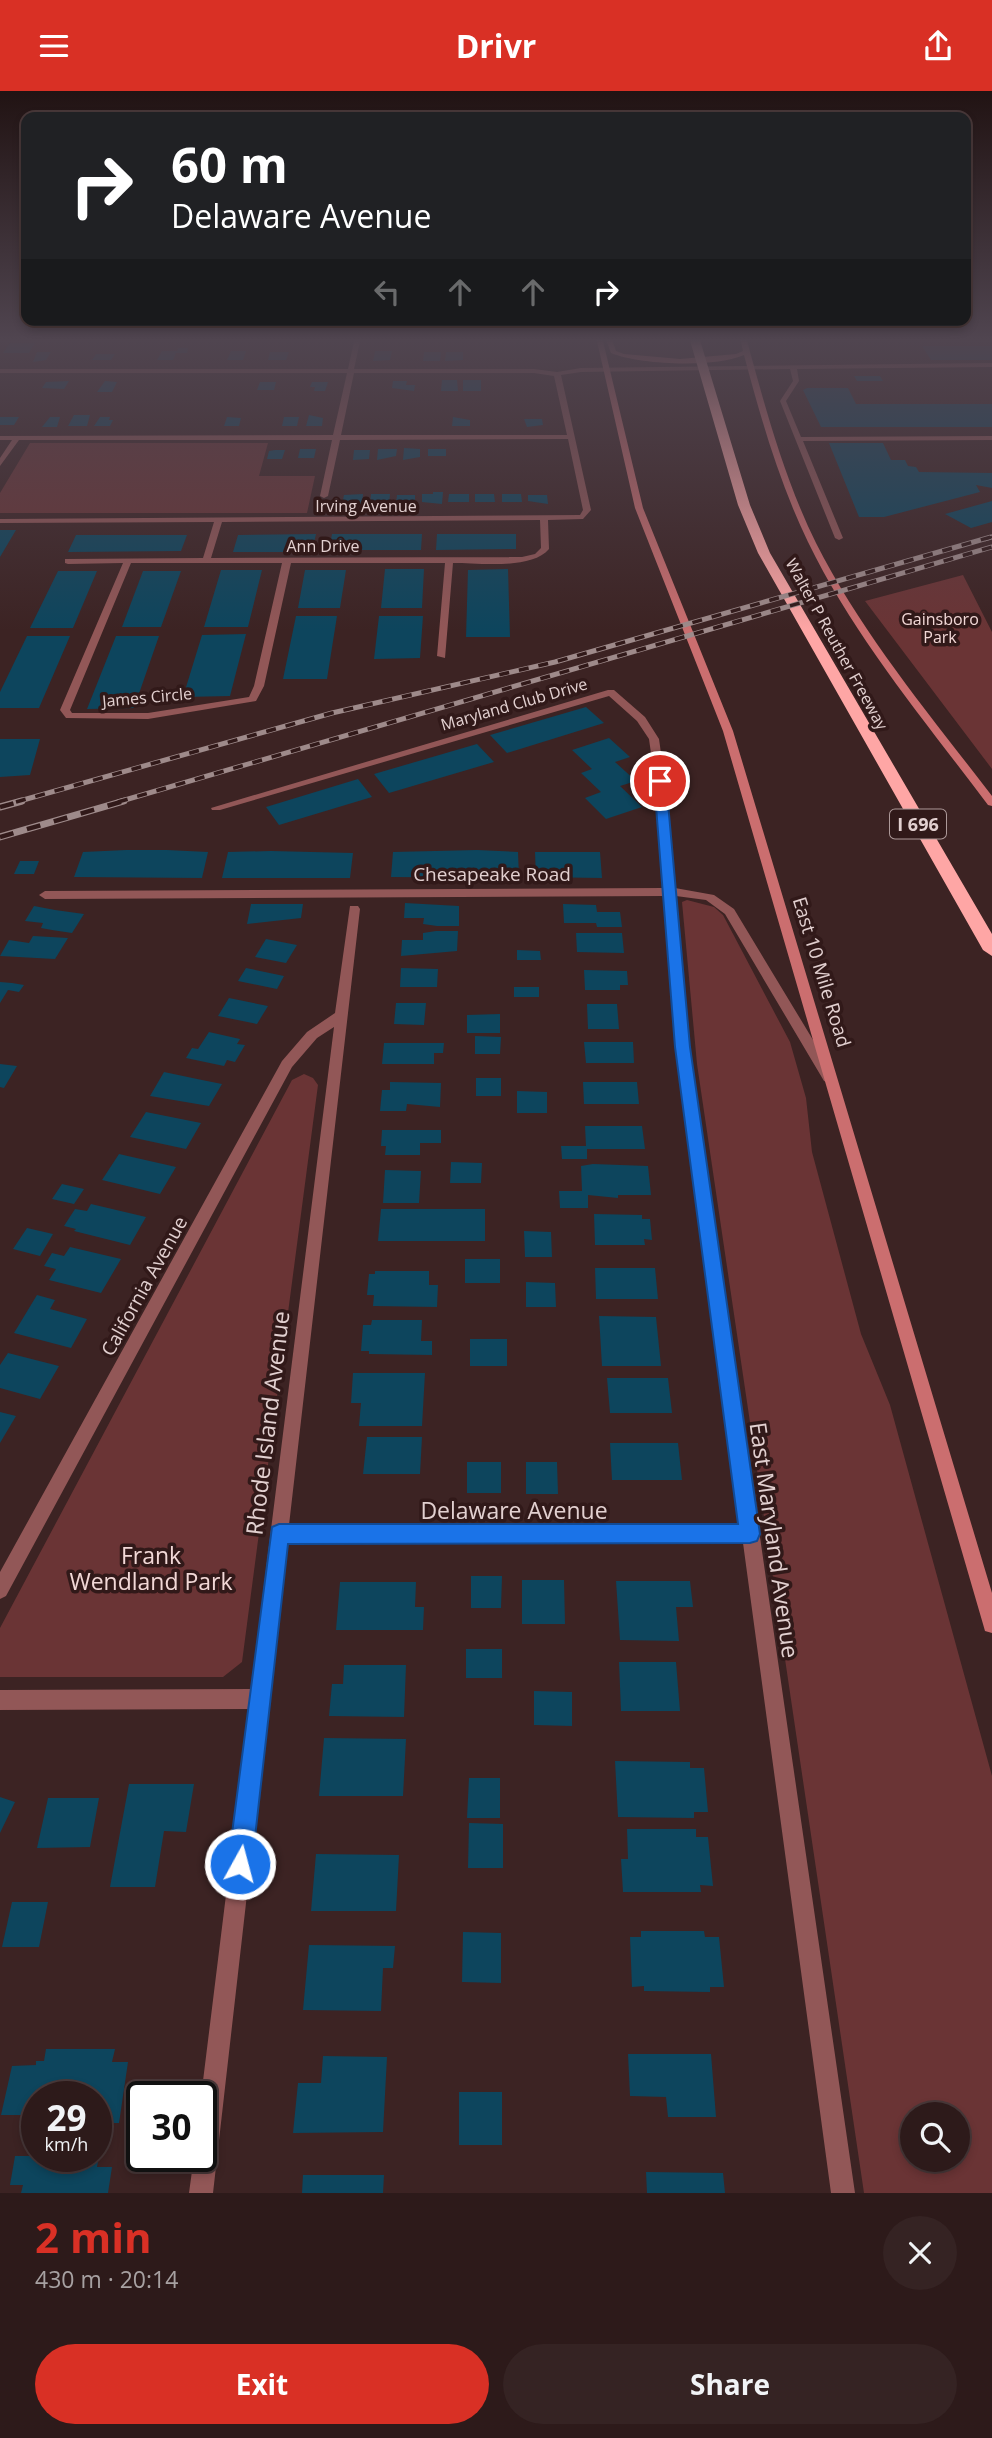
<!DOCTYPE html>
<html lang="en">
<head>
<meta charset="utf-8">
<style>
  body { margin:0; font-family:"Open Sans",sans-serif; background:#352323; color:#f1f3f6; height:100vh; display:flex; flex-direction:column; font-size:26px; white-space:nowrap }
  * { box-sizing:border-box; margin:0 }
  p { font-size:23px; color:#a7a1a2 }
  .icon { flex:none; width:38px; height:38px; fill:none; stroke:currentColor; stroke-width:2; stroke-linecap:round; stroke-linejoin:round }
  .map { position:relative; height:2102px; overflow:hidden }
  .side { display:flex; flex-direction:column; background:#2d1a1a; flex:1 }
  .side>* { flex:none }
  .banner { position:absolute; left:21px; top:21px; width:950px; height:214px; border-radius:14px; box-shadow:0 4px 10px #0003,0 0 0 2px #483839; background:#202124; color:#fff; overflow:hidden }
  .fabs { position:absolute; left:900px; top:2011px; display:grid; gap:14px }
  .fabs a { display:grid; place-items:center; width:70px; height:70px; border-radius:50%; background:#2d1a1a; box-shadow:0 4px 10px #0003,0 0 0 2px #483839; font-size:35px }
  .speed { position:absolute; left:21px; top:1990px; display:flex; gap:14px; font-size:35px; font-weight:700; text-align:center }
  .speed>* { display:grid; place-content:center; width:91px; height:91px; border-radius:50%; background:#2d1a1a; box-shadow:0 4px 10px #0003,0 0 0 2px #483839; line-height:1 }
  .speed small { font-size:18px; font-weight:400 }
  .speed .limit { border:4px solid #111; border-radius:10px; background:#fff; color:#111 }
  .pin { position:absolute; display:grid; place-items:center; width:60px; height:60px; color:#fff; margin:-30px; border:4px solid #fff; border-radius:50%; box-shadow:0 2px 7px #0007 }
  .me { position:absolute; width:77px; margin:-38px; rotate:7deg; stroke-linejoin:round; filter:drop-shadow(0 0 5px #0008) }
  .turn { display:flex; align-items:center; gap:24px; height:147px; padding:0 35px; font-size:32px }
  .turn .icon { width:91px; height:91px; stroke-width:2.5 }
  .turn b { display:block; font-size:49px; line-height:60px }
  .lanes { display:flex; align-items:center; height:66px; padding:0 35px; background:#0003; justify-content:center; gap:35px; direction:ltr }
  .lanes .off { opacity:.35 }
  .round { display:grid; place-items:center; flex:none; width:74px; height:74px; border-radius:37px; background:#352323 }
  .overview { display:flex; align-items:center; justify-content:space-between; height:119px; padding:0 35px }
  h1 { font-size:42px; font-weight:700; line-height:52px; color:#d93025 }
  .action { display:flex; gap:14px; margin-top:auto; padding:14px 35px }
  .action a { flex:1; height:80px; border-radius:42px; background:#d93025; color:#fff; font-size:28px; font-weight:700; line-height:80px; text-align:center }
  .action a+a { background:#352323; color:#f1f3f6 }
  header { display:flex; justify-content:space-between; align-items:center; height:91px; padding:0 35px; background:#d93025; color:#fff; font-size:32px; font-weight:700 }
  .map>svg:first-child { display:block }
  .green { fill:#6a3435; fill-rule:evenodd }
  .building { fill:#0d455d }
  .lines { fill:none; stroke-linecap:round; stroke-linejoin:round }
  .minor { fill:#925757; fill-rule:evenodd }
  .secondary { fill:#cb6e6f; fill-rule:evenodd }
  .motorway { fill:#fea6a5; fill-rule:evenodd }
  .rail-far2-casing { stroke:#9e8a8a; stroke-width:4.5 }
  .rail-far1-casing { stroke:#9e8a8a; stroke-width:5 }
  .rail-casing { stroke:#9e8a8a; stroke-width:7 }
  .rail-far2 { stroke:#311919; stroke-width:2.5; stroke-dasharray:8; stroke-linecap:butt }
  .rail-far1 { stroke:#311919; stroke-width:3.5; stroke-dasharray:10; stroke-linecap:butt }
  .rail { stroke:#311919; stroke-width:4.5; stroke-dasharray:14; stroke-linecap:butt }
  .route { fill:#1a73e8; stroke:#114b97; stroke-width:2 }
  .labels { text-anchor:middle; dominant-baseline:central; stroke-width:7; stroke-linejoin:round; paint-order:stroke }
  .far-street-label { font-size:16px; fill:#e2d0d0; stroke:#311919 }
  .far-park-label { font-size:16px; fill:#f2d8d7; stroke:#311919 }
  .shield { fill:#311919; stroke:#ad9999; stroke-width:2 }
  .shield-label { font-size:18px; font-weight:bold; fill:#e2d0d0 }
  .street-label { font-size:19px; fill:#e2d0d0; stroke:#311919 }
  .near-street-label { font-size:23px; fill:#e2d0d0; stroke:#311919 }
  .near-park-label { font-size:23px; fill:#f2d8d7; stroke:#311919 }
</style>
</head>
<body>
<header><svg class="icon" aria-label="menu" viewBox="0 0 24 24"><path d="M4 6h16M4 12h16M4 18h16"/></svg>Drivr<svg class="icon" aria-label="share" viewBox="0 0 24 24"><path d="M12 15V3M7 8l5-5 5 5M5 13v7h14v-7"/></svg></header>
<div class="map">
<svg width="992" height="2102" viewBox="0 0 992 2102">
  <rect width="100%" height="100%" fill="#3c2323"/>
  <path class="green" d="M30 352H268L259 385H315L307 422H0V402Z
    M963 484 992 541V678L865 510Z
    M687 809 714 816 723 824 790 951 806 1007 812 1061 861 1243 890 1314 992 1685V2102H864L697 973 682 811ZM912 2023H957V2068H912Z
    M304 983 313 987 318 994 242 1571 223 1586H0V1537L292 989Z"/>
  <path class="building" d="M10 252H35L29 262H3Z
    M922 255H992V269H931Z
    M178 257H188L187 262H176L173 269H157L162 260H177Z
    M231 260H246L243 269H227Z
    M375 260H392L390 269 373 270Z
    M37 261H51L46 269 33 271Z
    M270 261H289L286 269H268Z
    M424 261H441L440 270H423Z
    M446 261H463V269L445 270Z
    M96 263H115L111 269H92Z
    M854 285H880L883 290H857Z
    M442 289H457L458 300H441Z
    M463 289H481V300H463Z
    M69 290 64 298 42 297 46 291Z
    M105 290 117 291 112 301H97Z
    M393 290H407L406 294H415L414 300 392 297Z
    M260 291H276L274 299H257Z
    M312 291H328L325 300H314L315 296H310Z
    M807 297H848L856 313H992V336H821L803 299Z
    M74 324H90L87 335H68Z
    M309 324 323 327 322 335H306Z
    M0 326H19L14 334H0Z
    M50 326H60L57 336H42Z
    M100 326H110L109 329H113L110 335H94Z
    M227 326 241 327 239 335H224Z
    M284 326H299L297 335H282Z
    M453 326 470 329V335H452Z
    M524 328H542L543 334 527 336Z
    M829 352H883L891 369H905L908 375 916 376 919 381 992 382V397L976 394 980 401 884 426H859Z
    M404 357 420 358V366L403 369Z
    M300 358H316L314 367H298Z
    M378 358H397L396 365 377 369Z
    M428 358H446V365H428Z
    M275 359H285L282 368H267L269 360Z
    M354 359H370L369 368 353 369Z
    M433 401H443L442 413 422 411V403H433Z
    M363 403 362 413H342L344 404Z
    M371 403H390L389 413H370Z
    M449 403H469V411H448Z
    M475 403H494L495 411H475Z
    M502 403H521L522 411H502Z
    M397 404H415V413H396Z
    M528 404H547L548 413 528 410Z
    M992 410V431L971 437 945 423Z
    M0 439H16L0 466Z
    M316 443 312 461H233L238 444Z
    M332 443H422L421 459H329Z
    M437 443H516V458L436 459Z
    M76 444H187L181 460 68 461Z
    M385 478H424L422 517H381Z
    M508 478 510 546H466L468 479Z
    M221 479H262L248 536H204Z
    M305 479H346L340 517H298Z
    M58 480H97L73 537H30Z
    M143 480H181L161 536H122Z
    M296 525H337L327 588H283Z
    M379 525H423L420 567 374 568Z
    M246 543 230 605 183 606 202 544Z
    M27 545H70L39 617H0V601Z
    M116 545H159L134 617 87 618Z
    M586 616 604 632 507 662 490 644Z
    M609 647 630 666 615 671 636 690 620 695 642 716 606 728 585 707 601 701 581 682 592 678 572 659Z
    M0 648H40L30 684 0 686Z
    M477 653 494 671 389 702 374 683Z
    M358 688 372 706 279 734 266 716Z
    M126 759H167L208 761 202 787 74 786 83 761Z
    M477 759 518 761 519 787 391 786 393 761Z
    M271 760 353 762 350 787H222L228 761Z
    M535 761H600L602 787 536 786Z
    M20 770H39L34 783H14Z
    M405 812 459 815V835H437L423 833 424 827H404Z
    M251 813H303L301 827 247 833Z
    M563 813 596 814 597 821H620L622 836H597L596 832H564Z
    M34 815 55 819 84 823 72 842 52 839 41 837 43 832 25 830Z
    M436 840H458L457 860 401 865 402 849H423V842Z
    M576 842H622L624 862 577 861Z
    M33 845 68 847 55 868 0 865 9 849 29 852Z
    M266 848 297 854 286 872 255 866Z
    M517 859 540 860 541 869H517Z
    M246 877 284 885 277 898 238 890Z
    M401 877 438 878 437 896H400Z
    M584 879 627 880 628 894H620V899H585Z
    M0 891 12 892 24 894 19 901 8 899 0 912Z
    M514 896H539V906H514Z
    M229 907 268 915 257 933 218 925Z
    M396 912H426L424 934 394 933Z
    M587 913H617L619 938H588Z
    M500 923V942H467V924Z
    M209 941 240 948 237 953 245 954 235 971 227 969 224 975 186 967 192 957 198 958Z
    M475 945 501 946 500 963H475Z
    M584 951H633L634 972H586Z
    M384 952H444L443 962H434V973H382Z
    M0 973 17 975 4 997 0 996Z
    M164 981 202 989 222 993 209 1015 150 1005Z
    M476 987H501V1005H476Z
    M390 991 441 992 440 1016 407 1013 406 1020H380L382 999H390Z
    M583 991H637L639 1013H584Z
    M517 1000 547 1001V1022H517Z
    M146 1021 201 1032 186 1058 130 1046Z
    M585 1035H642L645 1058H587V1068H562L561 1055H586Z
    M382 1039H441V1052H420V1064H385L386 1055H381Z
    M119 1063 176 1076 160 1103 102 1089Z
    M451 1071 482 1072 481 1092H450Z
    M593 1073 648 1075 651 1104H618V1107L588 1104V1117H560L559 1100H582L581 1075Z
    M385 1079 421 1080 419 1112H383Z
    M62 1093 84 1098 74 1113 52 1108Z
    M91 1113 146 1126 130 1154 74 1140 76 1138 64 1135 75 1118 87 1120Z
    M381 1118H485V1150H378Z
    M594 1123 642 1124V1128H650L652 1149 644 1148 645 1154H595Z
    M27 1137 53 1143 40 1165 13 1158Z
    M524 1140 551 1141 552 1166H525Z
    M70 1156 121 1168 101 1202 49 1189 56 1178 44 1175 52 1162 64 1165Z
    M465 1168H500V1192H465Z
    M595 1177H655L658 1208H596Z
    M375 1180H429V1194H438L437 1216 373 1215 374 1204H367L369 1183H375Z
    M526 1191 555 1192 556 1216H526Z
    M37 1204 55 1209 50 1218 87 1228 71 1257 14 1242Z
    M599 1225 656 1226 661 1275H602Z
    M372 1229H422L421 1250H432V1264L369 1263V1260H361L363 1234H371Z
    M470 1248H507V1275H470Z
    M8 1262 59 1275 40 1308 0 1297V1274Z
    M353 1282H425L422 1335H359L361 1312H351Z
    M607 1287H668L672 1322H610Z
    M0 1321 16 1325 0 1352Z
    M367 1346H422L420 1383H363Z
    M610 1352H678L682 1389H612Z
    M467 1371H501V1402H467Z
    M526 1371H557L558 1403H526Z
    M471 1485H502L501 1517H471Z
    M522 1489H564L565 1533H522Z
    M616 1490H690L693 1516H676L679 1550 620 1549Z
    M340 1491H416L415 1516H424L423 1539H336Z
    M466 1558H502V1587H466Z
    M619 1571H676L680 1620H621Z
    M344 1574H406L404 1626 329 1625 332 1593H343Z
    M534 1600 572 1601V1635L534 1634Z
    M324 1647 406 1648 403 1705H319Z
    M615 1670 690 1671V1677H704L708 1721H694V1727L618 1726Z
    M469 1687H500V1727H467Z
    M129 1693H194L186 1741 164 1740 155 1796H110Z
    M0 1706 15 1711 0 1742Z
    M48 1707H99L90 1756 37 1757Z
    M469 1732 503 1733V1777H468Z
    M627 1738H696V1746H708L713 1795 700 1794 701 1801H623L621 1768H628Z
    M316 1763 399 1764 396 1820H311Z
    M12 1811H48L39 1856H2Z
    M641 1840H704L705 1846H719L724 1896H710V1901L644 1900V1895L632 1896 630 1846H641Z
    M463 1841 501 1842V1892L462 1891Z
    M309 1854 395 1855 393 1877H383L381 1920 303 1919Z
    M46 1958H115L112 1971H128L119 2032H96V2006H37V2032H24L26 2024H1L12 1975 36 1974V1970H44Z
    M628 1963H711L716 2026H668L666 2006 630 2005Z
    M323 1965 387 1966 383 2041 293 2042 298 1992H321Z
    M459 2001H502V2054H459Z
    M15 2065H99L97 2076H112L108 2102H21L23 2094H10Z
    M646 2081 723 2082 725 2102H647Z
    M303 2084H384L383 2102H302Z"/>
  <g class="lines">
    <path class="minor" d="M355 246H361L354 278H534L557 281 581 277 992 272V276L797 278 799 290 786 310 801 346 992 345V349L803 350 843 447 839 449 835 447 780 310 793 290 790 278 581 281 561 284 591 419 583 428 548 429 549 458C531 479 480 472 453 472L445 567 437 565 445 472H291L264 595 256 610 148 628 66 627 60 619 123 472 68 473 65 472V468L203 467 214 431 0 432V428L580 424 583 419 568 348 340 349 328 405 324 407 320 405 332 349H19L0 375V367L12 349H0V345L333 344 347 282H0V278H348ZM354 282H534L554 285 567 344H341ZM540 429 541 457 535 463 522 466 211 467 222 431ZM131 472H282L254 595 249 606 148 622H72L70 619Z
      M608 599H614L645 626 659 648 668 712 675 797 714 804 734 818 836 987 829 992 824 990 725 823 706 809 676 805 689 956 855 2102H831L743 1452H287L213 2102H189L194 2065H201V2006L249 1618 0 1619V1599L251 1598 334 936 317 947 292 976 6 1505 0 1508V1481L282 970 307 941 335 922 350 815H358L360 818 289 1434H740L675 956 664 805 45 808 39 804 45 800 664 797 658 712 649 648 637 630 609 605 220 719H212L211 717Z"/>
    <path class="secondary" d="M596 246H602L643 417 733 640 992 1502V1542L985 1540 983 1533 723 640 635 417Z
      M605 246H611L616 260 624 263 680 268 736 263 743 260 740 246H746C765 316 784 387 816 452 862 543 930 624 992 705V715L988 714C925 630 854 546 808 451 779 391 761 328 744 264 715 277 640 274 611 262Z"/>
    <path class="motorway" d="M689 246H699L750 414 770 462 992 843V865L983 859 758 462 738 414Z"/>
    <g class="rail-far2-casing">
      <path id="rail-far2" d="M985 448 992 446"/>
    </g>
    <g class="rail-far1-casing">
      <path id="rail-far1" d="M16 711 332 622 555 571 991 446
        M118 711 992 456"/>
    </g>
    <g class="rail-casing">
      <path id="rail" d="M0 716 22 710
        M0 746 124 710"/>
    </g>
    <use href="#rail-far2" class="rail-far2"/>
    <use href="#rail-far1" class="rail-far1"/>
    <use href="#rail" class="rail"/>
  </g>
  <linearGradient id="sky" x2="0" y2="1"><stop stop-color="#211313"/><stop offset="0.46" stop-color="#504550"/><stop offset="1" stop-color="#504550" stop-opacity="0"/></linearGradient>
  <rect width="992" height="540" fill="url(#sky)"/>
  <path class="route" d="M660 687 666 690 690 956 760 1443 757 1450 750 1452 288 1453 252 1773 249 1781 240 1784 232 1781 228 1773 272 1436 279 1433H738L675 956 654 690Z"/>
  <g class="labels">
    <g class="far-street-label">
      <text x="366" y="415">Irving Avenue</text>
      <text x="323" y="455">Ann Drive</text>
      <text transform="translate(837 553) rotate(61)">Walter P Reuther Freeway</text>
      <text transform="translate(147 606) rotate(-5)">James Circle</text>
      <text transform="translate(514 613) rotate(-16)">Maryland Club Drive</text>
    </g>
    <g class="far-park-label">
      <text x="940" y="528">Gainsboro<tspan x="940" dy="18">Park</tspan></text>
    </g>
    <rect class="shield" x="890" y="718.5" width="56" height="29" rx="5"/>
    <g class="shield-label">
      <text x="918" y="733">I 696</text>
    </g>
    <g class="street-label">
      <text x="492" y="783">Chesapeake Road</text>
      <text transform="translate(822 881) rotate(73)">East 10 Mile Road</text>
      <text transform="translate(144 1195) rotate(-61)">California Avenue</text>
    </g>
    <g class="near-street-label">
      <text transform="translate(267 1332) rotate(-83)">Rhode Island Avenue</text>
      <text x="514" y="1419">Delaware Avenue</text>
      <text transform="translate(775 1449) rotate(82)">East Maryland Avenue</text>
    </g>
    <g class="near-park-label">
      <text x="151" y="1464">Frank<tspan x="151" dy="26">Wendland Park</tspan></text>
    </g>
  </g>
</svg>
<div class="fabs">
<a><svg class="icon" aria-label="search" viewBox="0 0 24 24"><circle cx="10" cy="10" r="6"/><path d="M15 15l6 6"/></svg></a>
</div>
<div class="speed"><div>29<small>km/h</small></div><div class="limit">30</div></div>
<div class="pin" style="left:660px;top:690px;background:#d93025"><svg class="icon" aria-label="arrive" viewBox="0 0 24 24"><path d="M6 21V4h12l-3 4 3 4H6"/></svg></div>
<svg class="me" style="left:240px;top:1773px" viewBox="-20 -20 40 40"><circle r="17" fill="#1a73e8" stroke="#fff" stroke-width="3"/><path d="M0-11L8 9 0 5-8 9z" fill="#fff"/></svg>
<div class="banner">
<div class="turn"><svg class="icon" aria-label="right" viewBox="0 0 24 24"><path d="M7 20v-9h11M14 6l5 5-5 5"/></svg><div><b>60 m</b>Delaware Avenue</div></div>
<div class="lanes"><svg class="icon off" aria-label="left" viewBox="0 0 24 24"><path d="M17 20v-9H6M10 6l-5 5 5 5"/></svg><svg class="icon off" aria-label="ahead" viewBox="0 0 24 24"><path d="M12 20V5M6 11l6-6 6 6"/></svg><svg class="icon off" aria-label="ahead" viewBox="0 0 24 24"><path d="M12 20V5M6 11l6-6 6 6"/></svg><svg class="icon" aria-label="right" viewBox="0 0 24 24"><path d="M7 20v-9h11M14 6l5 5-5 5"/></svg></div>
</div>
</div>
<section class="side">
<div class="overview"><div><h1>2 min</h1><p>430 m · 20:14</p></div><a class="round"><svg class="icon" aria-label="close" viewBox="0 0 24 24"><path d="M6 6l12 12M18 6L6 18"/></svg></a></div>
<div class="action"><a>Exit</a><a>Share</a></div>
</section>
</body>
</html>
